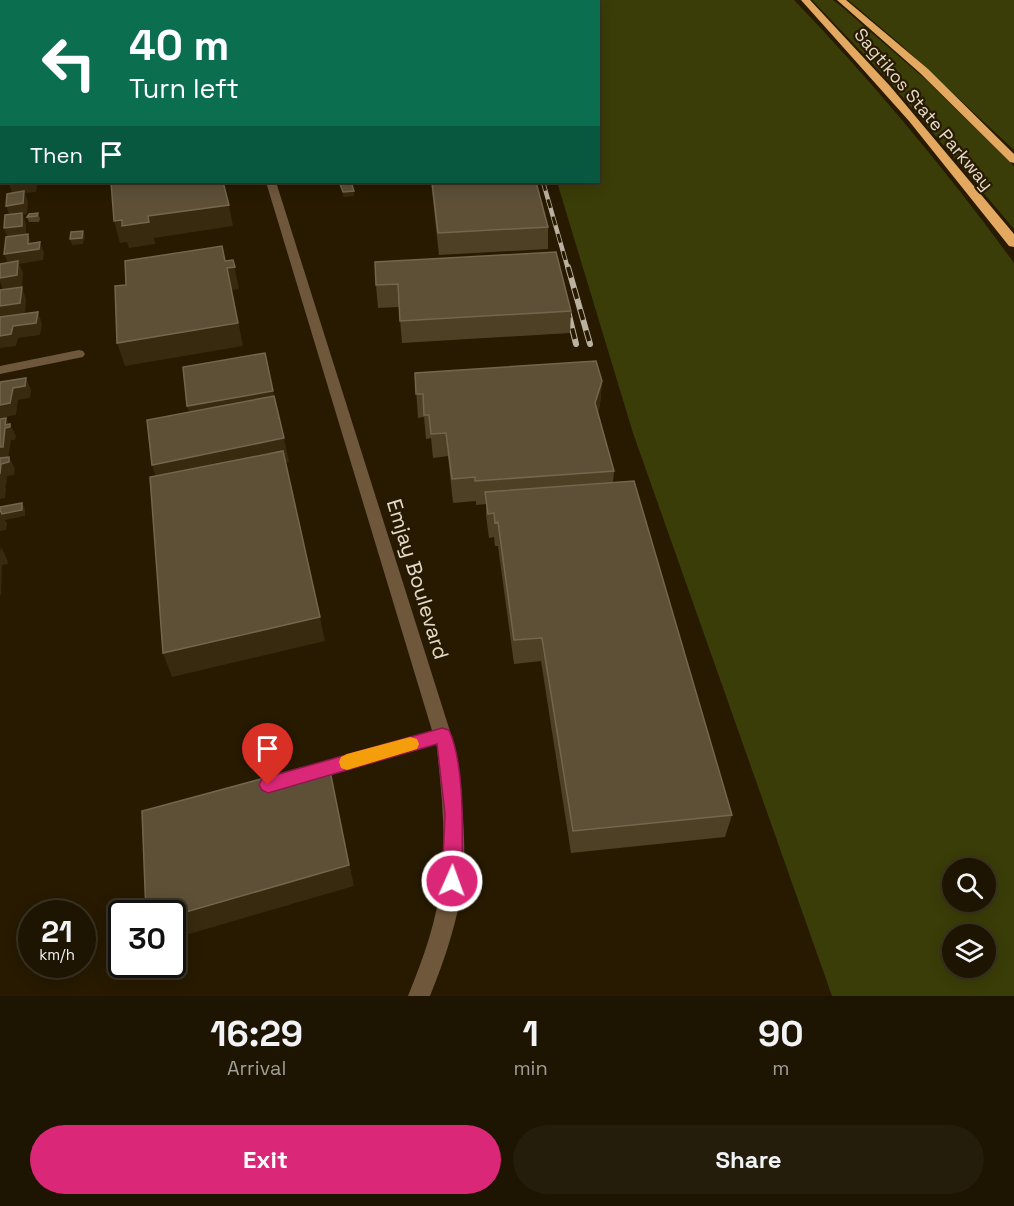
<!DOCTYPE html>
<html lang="en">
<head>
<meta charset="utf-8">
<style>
  body { margin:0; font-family:"Space Grotesk",sans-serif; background:#251d0b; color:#f1f3f6; height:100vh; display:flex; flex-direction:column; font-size:22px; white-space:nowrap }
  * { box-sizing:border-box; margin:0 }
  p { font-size:20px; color:#a09e99 }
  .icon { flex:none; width:33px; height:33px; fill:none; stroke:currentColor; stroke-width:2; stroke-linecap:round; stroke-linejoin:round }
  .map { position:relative; height:996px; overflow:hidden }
  .details { display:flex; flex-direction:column; background:#1d1401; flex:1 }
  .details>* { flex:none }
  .hud { position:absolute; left:0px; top:0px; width:600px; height:183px; box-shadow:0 3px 15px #0003,0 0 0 2px #3b3323; background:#0b6e4f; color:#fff; overflow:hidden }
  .controls { position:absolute; left:942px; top:858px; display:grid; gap:12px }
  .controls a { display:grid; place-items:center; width:54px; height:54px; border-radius:50%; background:#1d1401; box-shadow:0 3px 15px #0003,0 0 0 2px #3b3323; font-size:30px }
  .speed { position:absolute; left:18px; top:900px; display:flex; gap:12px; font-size:30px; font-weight:700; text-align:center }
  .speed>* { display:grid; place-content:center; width:78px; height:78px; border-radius:50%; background:#1d1401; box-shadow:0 3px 15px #0003,0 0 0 2px #3b3323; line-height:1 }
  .speed small { font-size:15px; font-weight:400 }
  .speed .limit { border:3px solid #111; border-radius:9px; background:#fff; color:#111 }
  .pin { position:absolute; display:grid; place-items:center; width:51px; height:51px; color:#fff; margin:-62px -26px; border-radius:50% 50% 50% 0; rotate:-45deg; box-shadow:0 0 6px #0007 }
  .pin .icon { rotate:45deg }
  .me { position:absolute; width:66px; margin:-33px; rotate:2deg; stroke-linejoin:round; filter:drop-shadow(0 0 4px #0008) }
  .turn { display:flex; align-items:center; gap:21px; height:126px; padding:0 30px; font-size:27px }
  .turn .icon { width:78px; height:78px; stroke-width:2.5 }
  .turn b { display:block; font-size:42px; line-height:51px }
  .then { display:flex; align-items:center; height:57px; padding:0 30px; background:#0003; gap:12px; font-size:22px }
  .eta { display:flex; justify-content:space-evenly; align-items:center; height:102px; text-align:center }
  .eta b { font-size:36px; font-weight:700; line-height:42px }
  .cta { display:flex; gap:12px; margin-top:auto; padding:12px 30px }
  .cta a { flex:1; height:69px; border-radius:36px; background:#db2777; color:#fff; font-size:24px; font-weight:700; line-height:69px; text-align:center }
  .cta a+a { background:#251d0b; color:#f1f3f6 }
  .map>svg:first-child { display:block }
  .green { fill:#3b3d08; fill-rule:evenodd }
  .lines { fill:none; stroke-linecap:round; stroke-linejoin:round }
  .lane { fill:#6f573c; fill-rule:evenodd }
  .street { fill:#6f573c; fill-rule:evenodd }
  .highway { fill:#e3a960; fill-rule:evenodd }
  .rail-far1-casing { stroke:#bbb1a0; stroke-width:4.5 }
  .rail-casing { stroke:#bbb1a0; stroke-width:6 }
  .rail-far1 { stroke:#271a01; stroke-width:3; stroke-dasharray:9; stroke-linecap:butt }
  .rail { stroke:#271a01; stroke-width:4; stroke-dasharray:11; stroke-linecap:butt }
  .wall { fill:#4d4025 }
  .shaded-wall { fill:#372a0f }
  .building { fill:#5d5037; stroke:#72664e; stroke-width:1.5 }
  .route { fill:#db2777; stroke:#8e194d; stroke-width:1.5 }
  .slow { fill:#f59e0b }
  .labels { text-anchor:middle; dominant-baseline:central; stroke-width:4.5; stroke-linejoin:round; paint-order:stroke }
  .far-street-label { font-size:18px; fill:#e3dacb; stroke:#271a01 }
  .street-label { font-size:21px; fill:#e3dacb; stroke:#271a01 }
</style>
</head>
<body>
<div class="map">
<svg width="1014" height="996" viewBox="0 0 1014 996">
  <rect width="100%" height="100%" fill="#271a01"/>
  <path class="green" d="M502 0H794C873 82 947 171 1014 263V996H832L633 433 557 182H598V2ZM986 868V902H952V868ZM986 934V968H952V934Z
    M812 0H833L842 7 925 79 1014 166V229L889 81Z
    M848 0H1014V150L899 43Z"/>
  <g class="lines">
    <path class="lane" d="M442 731 445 732 447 735 445 738 442 739 321 774 318 773 316 770 318 767 321 766Z"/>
    <path class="street" d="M1 0H9V2H2Z
      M94 0H102V2H94Z
      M0 18H2L0 30Z
      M266 182H276L455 747C461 791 467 836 463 881 458 920 445 959 430 996H408C423 959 437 921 441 881 447 836 441 791 437 747Z
      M79 350 83 351 85 354 83 357 0 374V366Z"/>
    <path class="highway" d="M801 0H810L890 86 1014 234V247L1009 246 909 121Z
      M837 0H846L928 69 1014 154V163L1010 162 920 73Z"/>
    <g class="rail-far1-casing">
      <path id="rail-far1" d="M543 182 568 269"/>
    </g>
    <g class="rail-casing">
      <path id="rail" d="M568 267 590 344
        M567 307 576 344"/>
    </g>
    <use href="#rail-far1" class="rail-far1"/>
    <use href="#rail" class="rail"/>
  </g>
  <path class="wall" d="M431 182H536L548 227V249L439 255Z
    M38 213 40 219 39 222H29L27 217Z
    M375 262 571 311 570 333 402 343 399 307 378 308 376 285Z
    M415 373 602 381 600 404 598 412 614 471 613 483 732 815 725 837 571 853 541 661 514 664 498 546H495L494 537 489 538 486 515V504L476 505V501L453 503 448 456 433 458 431 438 426 439 424 417 418 418Z"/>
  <path class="shaded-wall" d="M30 0H47V2H30Z
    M8 182H37V184L36 192 25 193 28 202 27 214 23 215 26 224V237L8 239 4 228 10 217 6 206 14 195 13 192H12Z
    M354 191V196L343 197V192Z
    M229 205 233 226 154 238 155 244 129 248 127 242 120 243 114 221Z
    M83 231 85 236 83 244 72 245 70 239Z
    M28 234 32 245 40 242 44 253 43 260 19 264 23 272 22 287 3 290 0 282V278L9 265 4 254 28 244Z
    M233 260 239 289 232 290 243 346 125 366 117 343 227 268Z
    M22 287 26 299 25 315 0 319V306Z
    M38 312 42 324 40 335 18 338 16 346 0 348V336L13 326Z
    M26 378 31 390 30 398 18 400 16 415 0 418V405L13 388Z
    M602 381 600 404 593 426 595 403Z
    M273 391 277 409 193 424 187 406Z
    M6 418 10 427V424L16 436 15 440H11L8 459 0 460V447Z
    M284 438 289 462 160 489 152 465Z
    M9 457 15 469 14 475 7 476 6 486H5L6 489 5 498 0 499V474L1 464Z
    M22 503 25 509V516L5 520 7 523 6 530 0 531V510Z
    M1 547 7 559 8 564 2 565 1 595H0V552Z
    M320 617 325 641 172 677 163 653Z
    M328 761 354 886 172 939V916Z"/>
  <path class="building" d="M233 0H477V2H233Z
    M10 182H32L10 184Z
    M111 182H223L229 205 148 216 149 222 122 226V220L114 221Z
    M351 182 354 191 343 192 340 184Z
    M432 182H536L548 227 438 233Z
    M24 191 23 203 6 206 7 194Z
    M22 213V226L4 228 5 215Z
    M38 213 37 216 27 217 29 214Z
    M83 231 82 238 70 239 71 232Z
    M28 234V244L40 242 39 249 4 254 6 237Z
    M222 246 225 261 233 260 235 267 227 268 238 323 117 343 115 286 126 285 125 261Z
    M556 252 571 311 400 321 398 284 376 285 375 262Z
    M18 261 17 275 0 278V264Z
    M22 287 20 303 0 306V290Z
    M38 312 36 323 13 326 11 334 0 336V317Z
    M265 353 273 391 187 406 183 367Z
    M596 361 602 381 595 403 614 471 475 481V477L452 479 446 433 431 434 429 415H424L423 394H416L415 373Z
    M26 378 25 386 13 388 10 403 0 405V382Z
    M274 396 284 438 152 465 147 420Z
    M6 418 5 425 10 424V427L5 428 3 447H0V419Z
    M283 451 320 617 163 653 150 477Z
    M9 457V462L1 464 0 474V458Z
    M634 481 732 815 573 831 542 638 514 640 498 522 495 523 494 513 488 514 485 492Z
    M22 503V510L2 514 0 510V507Z
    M328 761 349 865 172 916V914H146L142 811Z"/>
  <path class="route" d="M442 728 449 730C466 767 462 839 462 881L459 888 452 890 445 888 442 881 445 814 437 744 268 793 262 790 259 785 262 779 268 777Z"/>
  <path class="slow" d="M410 737 417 739 419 744 417 749 347 770 341 768 339 762 341 757 347 754Z"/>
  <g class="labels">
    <g class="far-street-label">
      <text transform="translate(924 109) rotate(50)">Sagtikos State Parkway</text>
    </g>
    <g class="street-label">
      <text transform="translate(418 579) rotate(73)">Emjay Boulevard</text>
    </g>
  </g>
</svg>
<div class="controls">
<a><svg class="icon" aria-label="search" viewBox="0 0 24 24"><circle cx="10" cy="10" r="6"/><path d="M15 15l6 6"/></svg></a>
<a><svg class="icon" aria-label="layers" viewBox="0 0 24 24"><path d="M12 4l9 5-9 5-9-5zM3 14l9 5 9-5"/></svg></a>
</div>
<div class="speed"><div>21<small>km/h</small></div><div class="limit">30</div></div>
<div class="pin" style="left:268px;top:785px;background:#d93025"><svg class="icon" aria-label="arrive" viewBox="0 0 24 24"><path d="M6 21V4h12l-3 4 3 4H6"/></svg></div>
<svg class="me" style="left:452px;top:881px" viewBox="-20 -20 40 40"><circle r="17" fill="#db2777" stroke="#fff" stroke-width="3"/><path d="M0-11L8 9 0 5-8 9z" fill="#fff"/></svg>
<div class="hud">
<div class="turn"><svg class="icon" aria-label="left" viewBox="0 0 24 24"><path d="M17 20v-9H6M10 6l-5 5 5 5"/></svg><div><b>40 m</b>Turn left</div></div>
<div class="then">Then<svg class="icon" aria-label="arrive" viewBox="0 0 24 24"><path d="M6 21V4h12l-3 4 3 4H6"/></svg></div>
</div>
</div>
<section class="details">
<div class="eta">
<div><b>16:29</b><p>Arrival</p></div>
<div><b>1</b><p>min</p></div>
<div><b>90</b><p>m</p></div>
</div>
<div class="cta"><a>Exit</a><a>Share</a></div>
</section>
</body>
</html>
